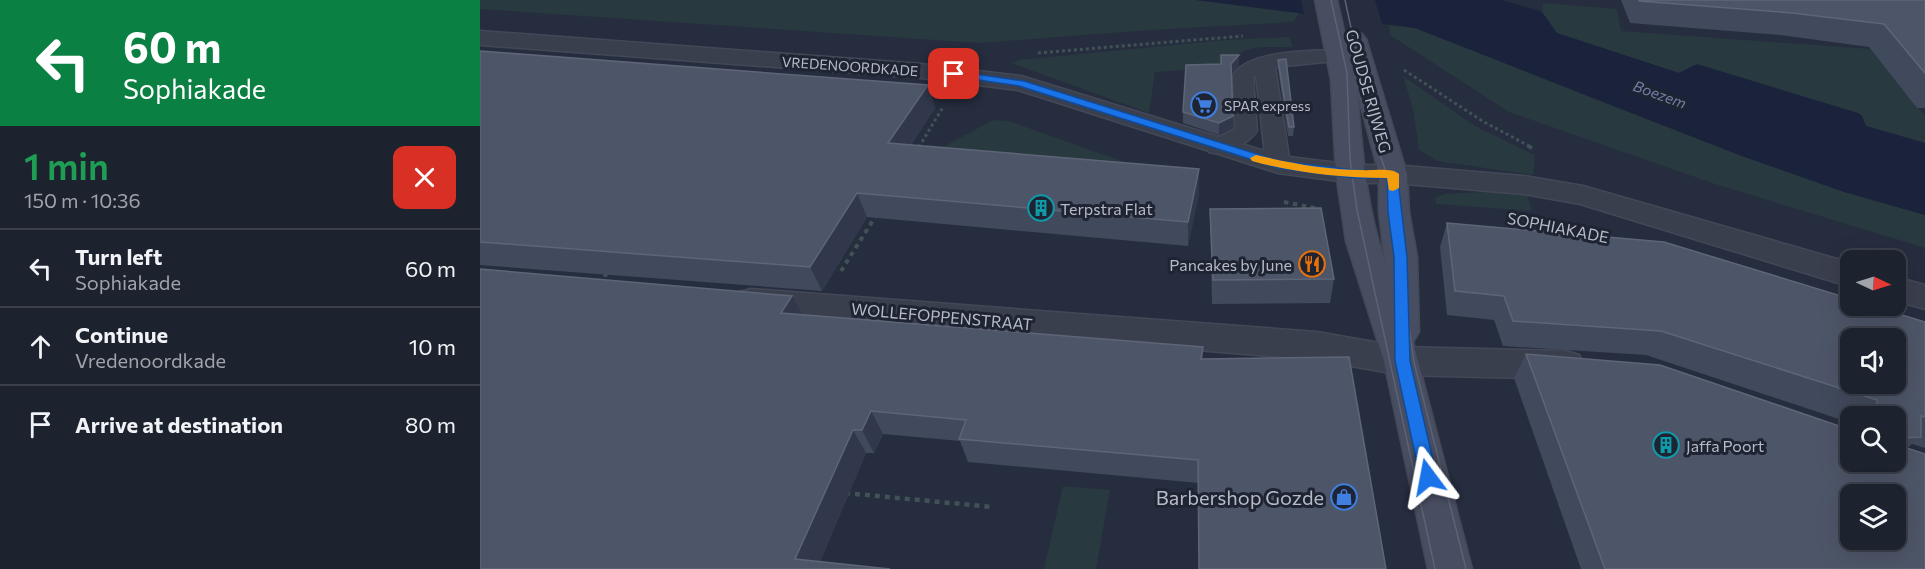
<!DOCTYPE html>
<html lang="en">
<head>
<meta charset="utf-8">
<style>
  body { margin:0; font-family:Commissioner,sans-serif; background:#292f3a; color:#f1f3f6; height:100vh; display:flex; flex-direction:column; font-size:22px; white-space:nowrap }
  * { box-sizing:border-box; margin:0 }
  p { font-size:20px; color:#a0a4aa }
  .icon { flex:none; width:33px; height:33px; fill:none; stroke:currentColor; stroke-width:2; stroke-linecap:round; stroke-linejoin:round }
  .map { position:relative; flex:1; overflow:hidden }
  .side { display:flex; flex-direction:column; background:#1c222e; width:480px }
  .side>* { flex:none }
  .guide { background:#0b8043; color:#fff; overflow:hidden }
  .needle { width:39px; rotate:94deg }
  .fabs { position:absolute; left:1360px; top:250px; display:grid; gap:12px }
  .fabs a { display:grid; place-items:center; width:66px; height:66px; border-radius:12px; background:#1c222e; box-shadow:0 6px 24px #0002,0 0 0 2px #3a3f4a; font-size:30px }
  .pin { position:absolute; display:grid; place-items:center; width:51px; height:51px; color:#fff; margin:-26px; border-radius:12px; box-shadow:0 3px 9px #0006 }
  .me { position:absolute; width:66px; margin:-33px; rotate:347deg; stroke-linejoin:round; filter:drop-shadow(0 0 4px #0008) }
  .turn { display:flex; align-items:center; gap:21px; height:126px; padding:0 24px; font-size:27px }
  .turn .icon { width:78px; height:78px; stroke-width:2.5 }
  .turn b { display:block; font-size:42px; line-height:51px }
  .round { display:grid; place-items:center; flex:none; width:63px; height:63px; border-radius:12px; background:#292f3a }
  .head { display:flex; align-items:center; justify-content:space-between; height:102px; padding:0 24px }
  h1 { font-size:36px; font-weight:600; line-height:45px; color:#1e9e55 }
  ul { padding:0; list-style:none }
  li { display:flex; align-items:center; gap:18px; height:78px; padding:0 24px; border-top:2px solid #3a3f4a }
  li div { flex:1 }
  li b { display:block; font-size:22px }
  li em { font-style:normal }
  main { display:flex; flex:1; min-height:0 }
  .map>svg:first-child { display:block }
  .green { fill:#28393f }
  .water { fill:#1a233b }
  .pier { fill:#262d3e }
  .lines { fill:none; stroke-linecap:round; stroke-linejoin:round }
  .lane-casing { stroke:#434857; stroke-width:3 }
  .street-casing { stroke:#434857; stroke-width:3 }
  .secondary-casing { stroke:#434857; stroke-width:3 }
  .path-far2 { stroke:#415257; stroke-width:3; stroke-dasharray:3 3; stroke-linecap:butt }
  .path-far1 { stroke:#415257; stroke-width:4; stroke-dasharray:4.5 4.5; stroke-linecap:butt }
  .path { stroke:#415257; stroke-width:4.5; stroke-dasharray:5 5; stroke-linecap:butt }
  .lane { fill:#3a3f4e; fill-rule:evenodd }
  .street { fill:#3a3f4e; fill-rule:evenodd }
  .secondary { fill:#484e61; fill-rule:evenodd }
  .tram { stroke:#5c6375; stroke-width:1.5 }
  .wall { fill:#41495c }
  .shaded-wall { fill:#31384b }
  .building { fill:#4d5568; stroke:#5e6577; stroke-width:1.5; fill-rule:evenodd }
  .route { fill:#1a73e8; stroke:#114b97; stroke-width:1.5 }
  .slow { fill:#f59e0b }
  .labels { text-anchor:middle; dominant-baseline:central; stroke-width:6; stroke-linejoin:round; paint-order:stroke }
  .far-street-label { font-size:14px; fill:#b6bbc9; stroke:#1f2433 }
  .far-poi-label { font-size:14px; fill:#b6bbc9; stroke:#1f2433; text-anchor:start }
  .far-water-label { font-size:15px; font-style:italic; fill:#7180a6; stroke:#1f2433 }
  .street-label { font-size:16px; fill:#b6bbc9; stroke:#1f2433 }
  .poi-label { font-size:16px; fill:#b6bbc9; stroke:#1f2433; text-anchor:start }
  .near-poi-label { font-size:20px; fill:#b6bbc9; stroke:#1f2433; text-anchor:end }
</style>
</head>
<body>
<main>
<section class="side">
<div class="guide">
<div class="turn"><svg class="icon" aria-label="left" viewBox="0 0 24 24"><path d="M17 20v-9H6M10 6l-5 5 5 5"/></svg><div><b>60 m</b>Sophiakade</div></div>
</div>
<div class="head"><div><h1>1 min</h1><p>150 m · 10:36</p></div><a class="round" style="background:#d93025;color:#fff"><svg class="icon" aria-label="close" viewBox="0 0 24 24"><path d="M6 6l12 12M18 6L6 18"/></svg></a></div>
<ul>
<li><svg class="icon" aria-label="left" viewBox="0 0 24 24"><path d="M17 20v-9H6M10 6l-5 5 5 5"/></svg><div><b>Turn left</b><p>Sophiakade</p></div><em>60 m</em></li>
<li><svg class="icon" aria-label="ahead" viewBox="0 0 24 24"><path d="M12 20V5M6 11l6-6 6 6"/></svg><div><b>Continue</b><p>Vredenoordkade</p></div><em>10 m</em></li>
<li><svg class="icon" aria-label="arrive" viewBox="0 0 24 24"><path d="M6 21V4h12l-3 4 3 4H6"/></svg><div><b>Arrive at destination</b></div><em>80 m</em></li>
</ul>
</section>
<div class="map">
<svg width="1445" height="569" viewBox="0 0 1445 569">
  <rect width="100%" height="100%" fill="#262d3e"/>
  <path class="green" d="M0 0H716L820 12 814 21 798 23 670 30 499 43 0 9Z
    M1063 3 1137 9 1141 31 1391 49 1445 116V143L1386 126 1382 116 1214 65 1199 73 1076 33 1062 12Z
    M909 25 935 28C1104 94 1271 165 1445 215V248L1235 184 1029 112 910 35Z
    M810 37 812 47C787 48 760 42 747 67L675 72 669 113 531 63 539 60 745 40Z
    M923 76 995 126 1055 155 1053 175 957 161 939 150 933 109Z
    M513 120 529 121 681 175 441 159Z
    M1002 192H1046L1052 211 956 204 955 198 964 194Z
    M583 486 630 490 616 569H564Z"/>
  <path class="water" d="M716 0H1022L1062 12 1077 33 1199 73 1217 64 1378 113 1382 116 1386 126 1445 143V215L1364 192 1259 155 935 28Z"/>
  <path class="pier" d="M821 0H895L903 27 824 15Z"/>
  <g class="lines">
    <g class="lane-casing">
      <path id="lane" d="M858 50 865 52 868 56 865 60 795 67 810 164 806 169H790L786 164 776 75 773 77 777 131C767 145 745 156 729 152L726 147 729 142 755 129 753 75C770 50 830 51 858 50Z"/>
    </g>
    <g class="street-casing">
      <path id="street" d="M0 31 441 64 541 76 801 156 874 165H913L1044 176 1103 186 1371 263V287L1100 204 1044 194 913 183H874L798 173 538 90 441 78 0 45Z
        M1416 277 1445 285V309L1416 301Z
        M271 289 837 332 922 347 1086 351 1099 355 1104 365 1099 375 1086 379 922 375 837 360 271 313 259 310 254 301 259 292Z"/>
    </g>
    <g class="secondary-casing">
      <path id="secondary" d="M835 0H857L865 35 874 32 882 34 886 39 927 174 929 212 937 257 939 332 933 342 992 569H948L904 361 866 241 856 173 851 80ZM877 91 899 174V212L905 262C886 207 882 149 877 91Z"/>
    </g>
    <path class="path-far2" d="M558 53 763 36
      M924 70 1004 122 1051 147
      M439 147 463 107"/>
    <path class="path-far1" d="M1048 146 1056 150
      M438 149 440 146
      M804 202 835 208
      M1391 250 1407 254
      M361 271 397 214
      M118 283 129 271"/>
    <path class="path" d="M365 493 513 507"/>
    <use href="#lane" class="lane"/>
    <use href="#street" class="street"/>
    <use href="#secondary" class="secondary"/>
    <path class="tram" d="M851 0 867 73 870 159 877 210 955 569
      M865 0 896 143 907 175 934 362 986 569"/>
  </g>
  <path class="wall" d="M1141 0H1445V108H1437L1389 47 1300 35 1150 23Z
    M0 51 448 85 455 108 431 145 719 169V193L708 246 387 217 342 291 0 265Z
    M798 60 814 127 813 136H808L798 69Z
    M759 66 751 74 753 128 739 135 703 123V112Z
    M730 209 854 279 850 303 732 304Z
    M967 223 1445 322V448L1432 444 1427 448 1445 569H1101L1034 378 1046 354 1416 462V417H1371V423L1166 355 1023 346 1014 320 967 315 960 247Z
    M322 315 723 347 719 483 488 462 480 441 403 434 394 453H386L340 562 0 569Z"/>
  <path class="shaded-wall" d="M759 55V66L751 75V64Z
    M448 85 455 108 416 167 408 143Z
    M753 116V128L739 135V123Z
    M719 169V193L708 246V222Z
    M377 193 387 217 342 291 330 267Z
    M312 296 325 320 301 313Z
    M391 411 403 434 394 453 382 430Z
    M373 430 386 453 337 569 315 559Z"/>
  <path class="building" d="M1159 0H1445V73L1404 24 1312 13 1159 1Z
    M0 51 448 85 408 143 719 169 708 222 377 193 330 267 0 242Z
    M741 55H759L751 64 753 116 739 123 703 112 706 65 741 64Z
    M806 59 814 127H809L798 60Z
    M841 208 854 279 733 280 730 209Z
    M967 223 1184 242 1371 299V306H1393L1445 322V417L1441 416V437L1422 438 1427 448 1445 454V569H1125L1046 354 1180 365 1371 430V462H1416V417H1398L1397 400 1181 331 1033 321 1024 296 975 291ZM1371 339H1416V384H1371ZM1371 495H1416V540H1371Z
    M0 269 312 296 301 313 723 347 721 359 869 357 906 569H719L718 460 479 439 486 420 391 411 382 430H373L315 559 410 569H0Z"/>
  <path class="route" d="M474 71 544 81 799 161 874 170 917 172 927 257 930 361 957 477 954 482 948 484 943 482 940 477 915 361 914 257 908 212 907 178H874L798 168 539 86 471 76V72Z"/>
  <path class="slow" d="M776 155C810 163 847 170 883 170 893 171 911 167 919 174V188L913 191 909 190 907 178C862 178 815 173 772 161L770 158Z"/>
  <defs>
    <g id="supermarket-ring" transform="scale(1.35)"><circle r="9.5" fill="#1f2433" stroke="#3f7fe0" stroke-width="1.5"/><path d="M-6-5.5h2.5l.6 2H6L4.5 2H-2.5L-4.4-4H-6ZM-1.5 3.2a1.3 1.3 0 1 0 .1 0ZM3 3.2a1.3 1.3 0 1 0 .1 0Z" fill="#3f7fe0"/></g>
    <g id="building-ring" transform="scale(1.35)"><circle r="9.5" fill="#1f2433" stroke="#0f9aa8" stroke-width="1.5"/><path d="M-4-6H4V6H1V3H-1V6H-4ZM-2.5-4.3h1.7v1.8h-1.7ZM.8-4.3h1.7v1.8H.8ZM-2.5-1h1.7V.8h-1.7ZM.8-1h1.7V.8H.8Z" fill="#0f9aa8"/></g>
    <g id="restaurant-ring" transform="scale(1.35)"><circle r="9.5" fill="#1f2433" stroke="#e8710a" stroke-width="1.5"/><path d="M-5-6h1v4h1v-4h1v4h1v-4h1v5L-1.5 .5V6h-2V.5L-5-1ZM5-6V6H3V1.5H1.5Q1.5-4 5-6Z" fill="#e8710a"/></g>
    <g id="shop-ring" transform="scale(1.35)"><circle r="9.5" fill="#1f2433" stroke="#3f7fe0" stroke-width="1.5"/><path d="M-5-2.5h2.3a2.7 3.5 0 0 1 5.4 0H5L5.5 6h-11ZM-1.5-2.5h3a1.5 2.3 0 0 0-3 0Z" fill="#3f7fe0"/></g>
  </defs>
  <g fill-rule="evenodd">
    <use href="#supermarket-ring" x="724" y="105"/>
    <use href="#building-ring" x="561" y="208"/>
    <use href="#restaurant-ring" x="832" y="264"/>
    <use href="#building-ring" x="1186" y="445"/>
    <use href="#shop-ring" x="864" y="497"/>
  </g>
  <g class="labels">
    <g class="far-street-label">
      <text transform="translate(370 66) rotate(4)">VREDENOORDKADE</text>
    </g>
    <g class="far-poi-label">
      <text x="744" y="105">SPAR express</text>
    </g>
    <g class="far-water-label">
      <text transform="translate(1180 94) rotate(20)">Boezem</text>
    </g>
    <g class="street-label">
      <text transform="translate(889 91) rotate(74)">GOUDSE RIJWEG</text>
      <text transform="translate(1078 227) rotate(11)">SOPHIAKADE</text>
      <text transform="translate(462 316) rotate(5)">WOLLEFOPPENSTRAAT</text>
    </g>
    <g class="poi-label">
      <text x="580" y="208">Terpstra Flat</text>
      <text x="812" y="264" text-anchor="end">Pancakes by June</text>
      <text x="1206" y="445">Jaffa Poort</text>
    </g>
    <g class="near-poi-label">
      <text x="844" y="497">Barbershop Gozde</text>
    </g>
  </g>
</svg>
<div class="fabs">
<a><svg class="needle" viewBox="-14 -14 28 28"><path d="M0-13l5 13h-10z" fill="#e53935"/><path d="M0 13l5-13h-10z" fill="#a0a4aa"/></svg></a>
<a><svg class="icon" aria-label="sound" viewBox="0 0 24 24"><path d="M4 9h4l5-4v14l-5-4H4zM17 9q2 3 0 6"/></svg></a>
<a><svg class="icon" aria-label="search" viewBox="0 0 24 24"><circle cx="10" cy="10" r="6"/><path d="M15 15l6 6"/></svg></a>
<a><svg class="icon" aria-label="layers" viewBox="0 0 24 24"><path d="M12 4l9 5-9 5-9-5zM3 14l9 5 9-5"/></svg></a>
</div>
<div class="pin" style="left:474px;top:74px;background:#d93025"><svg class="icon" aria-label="arrive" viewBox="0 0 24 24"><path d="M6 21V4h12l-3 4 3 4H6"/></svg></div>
<svg class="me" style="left:948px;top:477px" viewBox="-20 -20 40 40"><path d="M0-17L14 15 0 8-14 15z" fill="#1a73e8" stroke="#fff" stroke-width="4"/></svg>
</div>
</main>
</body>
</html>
